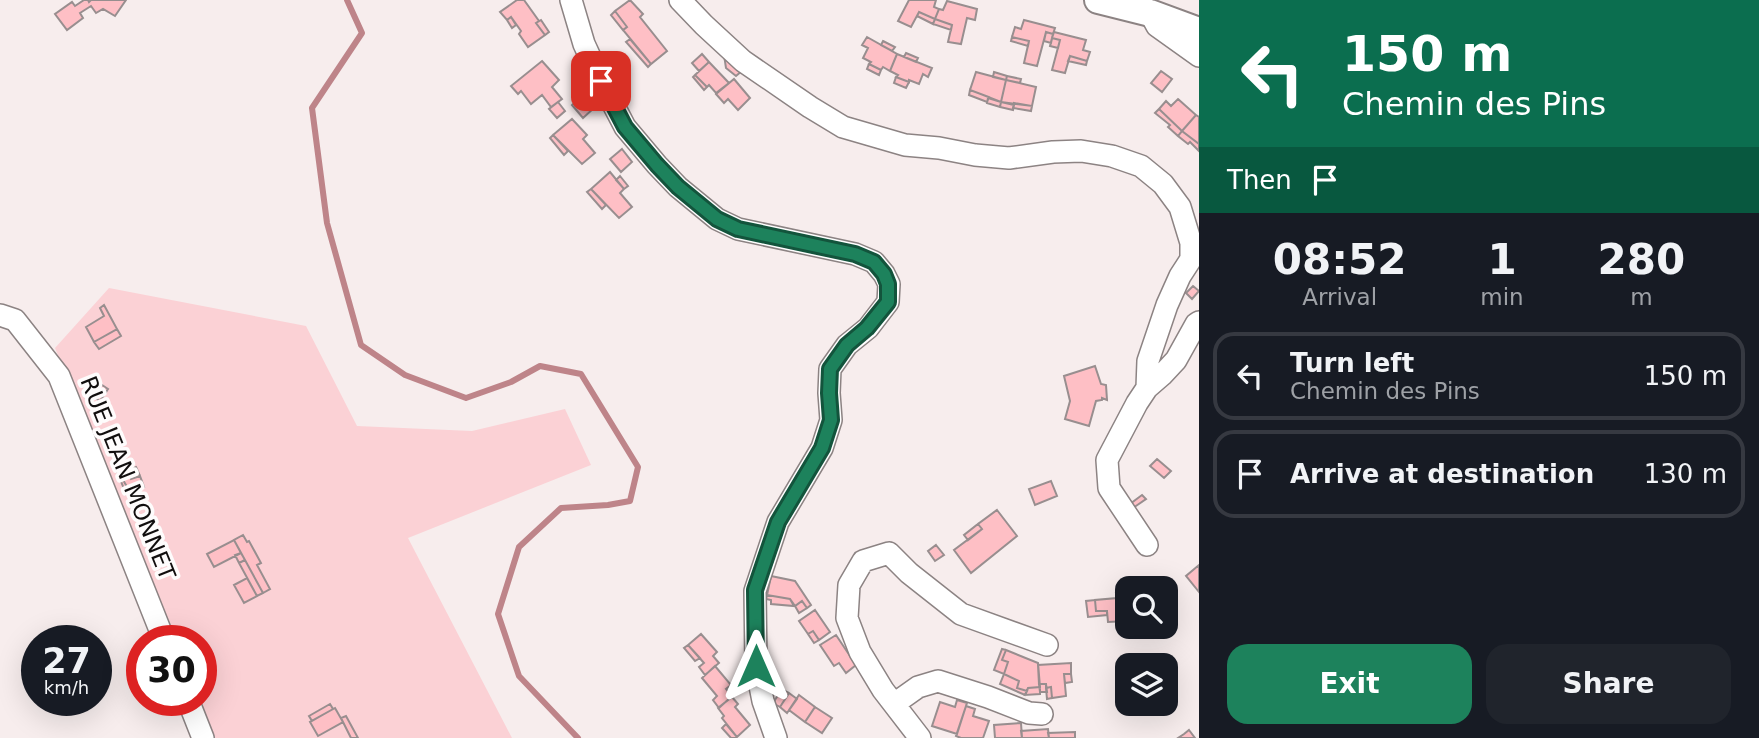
<!DOCTYPE html>
<html lang="en">
<head>
<meta charset="utf-8">
<style>
  body { margin:0; font-family:"DejaVu Sans",sans-serif; background:#20242c; color:#f1f3f6; height:100vh; display:flex; flex-direction:column; font-size:26px; white-space:nowrap }
  * { box-sizing:border-box; margin:0 }
  p { font-size:23px; color:#9ea1a6 }
  .icon { flex:none; width:38px; height:38px; fill:none; stroke:currentColor; stroke-width:2; stroke-linecap:round; stroke-linejoin:round }
  .map { position:relative; flex:1; overflow:hidden }
  .sheet { display:flex; flex-direction:column; background:#171b24; width:560px }
  .sheet>* { flex:none }
  .hud { background:#0b6e4f; color:#fff; overflow:hidden }
  .buttons { position:absolute; left:1115px; top:576px; display:grid; gap:14px }
  .buttons a { display:grid; place-items:center; width:63px; height:63px; border-radius:14px; background:#171b24; box-shadow:0 7px 28px #0002; font-size:35px }
  .speed { position:absolute; left:21px; top:625px; display:flex; gap:14px; font-size:35px; font-weight:700; text-align:center }
  .speed>* { display:grid; place-content:center; width:91px; height:91px; border-radius:50%; background:#171b24; box-shadow:0 7px 28px #0002; line-height:1 }
  .speed small { font-size:18px; font-weight:400 }
  .speed .limit { border:10px solid #d22; background:#fff; color:#111 }
  .pin { position:absolute; display:grid; place-items:center; width:60px; height:60px; color:#fff; margin:-30px; border-radius:14px; box-shadow:0 4px 10px #0006 }
  .me { position:absolute; width:77px; margin:-38px; rotate:0deg; stroke-linejoin:round; filter:drop-shadow(0 0 5px #0008) }
  .turn { display:flex; align-items:center; gap:24px; height:147px; padding:0 28px; font-size:32px }
  .turn .icon { width:91px; height:91px; stroke-width:2.5 }
  .turn b { display:block; font-size:49px; line-height:60px }
  .then { display:flex; align-items:center; height:66px; padding:0 28px; background:#0003; gap:14px; font-size:26px }
  .eta { display:flex; justify-content:space-evenly; align-items:center; height:119px; text-align:center }
  .eta b { font-size:42px; font-weight:700; line-height:49px }
  .action { display:flex; gap:14px; margin-top:auto; padding:14px 28px }
  .action a { flex:1; height:80px; border-radius:21px; background:#1d825c; color:#fff; font-size:28px; font-weight:700; line-height:80px; text-align:center }
  .action a+a { background:#20242c; color:#f1f3f6 }
  ul { padding:0; list-style:none }
  li { display:flex; align-items:center; gap:21px; height:88px; margin:0 14px 10px; padding:0 14px; border:4px solid #363941; border-radius:21px }
  li div { flex:1 }
  li b { display:block; font-size:26px }
  li em { font-style:normal }
  main { display:flex; flex:1; min-height:0 }
  .map>svg:first-child { display:block }
  .green { fill:#fbd1d5 }
  .lines { fill:none; stroke-linecap:round; stroke-linejoin:round }
  .stream { stroke:#be8489; stroke-width:6 }
  .building { fill:#febfc5; stroke:#988e8f; stroke-width:2 }
  .minor-casing { stroke:#8c8383; stroke-width:24 }
  .tertiary-casing { stroke:#8c8383; stroke-width:30 }
  .minor { stroke:#fff; stroke-width:21 }
  .tertiary { stroke:#fff; stroke-width:26 }
  .route-casing { stroke:#13543c; stroke-width:18 }
  .route { stroke:#1d825c; stroke-width:12 }
  .labels { text-anchor:middle; dominant-baseline:central; stroke-width:7; stroke-linejoin:round; paint-order:stroke }
  .street-label { font-size:23px; fill:#110e0e; stroke:#fefcfc }
</style>
</head>
<body>
<main>
<div class="map">
<svg width="1199" height="738" viewBox="0 0 1199 738">
  <rect width="100%" height="100%" fill="#f7eded"/>
  <path class="green" d="M109 288 306 326 357 426 472 431 565 409 591 465 408 538 512 738H215L199 700H201V640H175L55 348Z"/>
  <g class="lines">
    <path class="stream" d="M347 0 362 33 312 108 327 223 361 345 405 375 466 398 511 382 540 366 581 374 638 467 630 501 608 505 561 508 519 547 498 614 519 676 578 738"/>
  </g>
  <path class="building" d="M84 0H88L89 2 91 0H126L115 16 103 9 96 13 91 6 80 13 83 18 67 30 55 14 72 2 75 6Z
    M517 0H524L539 21 536 23 545 35 528 47 519 34 521 31 511 17 507 20 500 12Z
    M630 0 643 14 640 17 667 51 651 64 623 30 627 27 615 11Z
    M909 0H936L934 7 939 9 935 19 919 12 911 27 898 21Z
    M947 1 977 9 975 20 967 18 961 44 948 42 952 25 935 19 939 9 943 10Z
    M615 11 627 27 623 30 611 15Z
    M919 12 935 19 933 24 917 16Z
    M511 17 516 25 512 28 507 20Z
    M935 19 952 25 951 30 933 24Z
    M541 20 549 32 545 35 536 23Z
    M1024 20 1055 28 1053 34 1046 32 1037 66 1024 63 1029 41 1012 37 1015 27 1021 29Z
    M1046 32 1053 34 1051 43 1044 41Z
    M1054 32 1086 40 1083 50 1090 52 1087 61 1070 56 1065 73 1052 70 1060 40 1052 38Z
    M867 37 897 54 890 71 883 67 881 70 869 64 871 62 863 58 868 48 862 45Z
    M1012 37 1029 41 1028 46 1011 41Z
    M1052 38 1060 40 1058 48 1050 46Z
    M630 39 651 64 648 67 626 42Z
    M883 41 895 47 892 51 881 45Z
    M906 53 918 58 916 62 904 57Z
    M702 54 709 62 699 71 692 63Z
    M897 54 932 68 928 77 923 74 919 84 909 80V82L896 77 898 75 890 71Z
    M724 55 743 70 736 76 726 68Z
    M1070 56 1087 61 1086 65 1068 61Z
    M542 61 559 80 552 87 562 99 551 107 542 95 531 104 521 91 518 94 511 86Z
    M709 62 729 83 716 93 709 85 707 87 695 75Z
    M869 64 881 70 879 75 867 69Z
    M1161 71 1172 79 1162 92 1151 83Z
    M976 72 1006 80 1001 102 970 90Z
    M994 72 1007 76 1006 80 993 77Z
    M695 75 707 87 704 90 693 77Z
    M1007 76 1021 79 1020 83 1006 80Z
    M896 77 909 82 906 88 894 83Z
    M734 79 750 98 738 110 728 99 724 103 716 94Z
    M1006 80 1036 87 1032 106 1001 102Z
    M970 90 989 97 987 102 969 95Z
    M583 95 594 108 583 118 572 105Z
    M988 98 1001 102 1000 107 987 103Z
    M1178 99 1196 115 1182 131 1159 109 1166 101 1171 106Z
    M558 102 565 111 557 118 549 109Z
    M1001 102 1014 105 1013 110 1000 107Z
    M1014 103 1032 106 1031 111 1013 108Z
    M1159 109 1182 131 1178 136 1168 127 1170 125 1155 113Z
    M1196 115 1199 117V144L1182 131Z
    M572 119 587 135 583 139 595 153 582 164 553 135Z
    M1182 131 1199 144V151L1190 142 1188 144 1178 136Z
    M553 135 568 151 564 155 550 138Z
    M622 149 632 162 621 172 610 159Z
    M610 172 624 189 620 193 632 207 619 218 591 189Z
    M620 176 628 186 624 189 616 180Z
    M591 189 606 205 602 209 587 192Z
    M1193 286 1199 291 1192 299 1186 293Z
    M104 305 117 329 94 342 86 327 104 316 100 308Z
    M117 329 121 336 99 349 94 342Z
    M1095 366 1101 384 1106 385 1107 400 1102 398V400L1096 401 1089 426 1065 419 1070 401 1064 376Z
    M96 381 108 389 100 401 89 393Z
    M1157 459 1171 471 1164 478 1150 466Z
    M125 462 131 479 140 476 144 487 130 492 115 466Z
    M115 466 130 492 126 494Z
    M136 467 140 476 131 479 128 470Z
    M1051 481 1057 496 1035 505 1029 489Z
    M1142 495 1146 499 1133 508 1130 504Z
    M997 510 1017 536 971 573 954 550 982 529 978 524Z
    M978 524 982 529 968 540 964 535Z
    M243 535 247 542 249 541 261 563 257 565 270 589 263 593 234 540Z
    M234 540 241 553 214 567 207 554Z
    M936 545 944 555 935 561 928 551Z
    M241 553 245 560 239 563 235 555Z
    M245 560 263 593 257 596 239 563Z
    M1199 565V592L1186 576Z
    M771 576 795 581 811 605 807 608 802 601 795 606 790 599 767 595Z
    M247 578 257 596 244 603 234 585Z
    M1127 592V621L1108 622 1107 611H1096L1095 600 1117 598 1116 593Z
    M767 595 790 599 794 606 771 604V600L766 599Z
    M1095 600 1096 611H1107V615L1088 617 1086 601Z
    M802 601 807 608 799 613 795 606Z
    M815 610 830 632 819 640 813 631 808 634 799 621Z
    M813 631 819 640 814 643 808 634Z
    M701 634 717 652 713 656 719 663 705 675 699 667 704 663 688 645Z
    M836 635 856 665 846 673 839 663 834 666 820 645Z
    M688 645 700 658 695 661 684 648Z
    M1002 649 1006 650 1002 660 1008 662 1004 674 994 670Z
    M1006 650 1038 663 1040 687 1028 688 1027 691 1017 688 1019 681 1004 674 1008 662 1002 660Z
    M1071 663V674H1064L1066 696 1052 698 1051 687 1046 688V684H1039L1038 665Z
    M715 666 731 685 726 689 732 696 719 708 713 700 717 696 702 678Z
    M1004 674 1019 681 1017 688 1027 691 1025 695 1000 684Z
    M1064 674H1071L1072 682 1065 683Z
    M1039 684H1046L1047 692H1040Z
    M1040 687V694L1025 695 1028 688Z
    M1051 687 1052 698 1047 699 1046 688Z
    M782 689 789 693 780 707 773 703Z
    M789 693 797 699 787 713 780 707Z
    M799 695 815 707 805 722 789 710Z
    M732 697 738 704 735 707 750 725 737 737 722 718 724 716 718 708Z
    M957 700 967 703 957 734 932 726 940 702 955 707Z
    M330 704 333 709 312 721 309 716Z
    M966 706 975 709 973 716 989 721 983 738H961L956 736Z
    M815 707 832 718 822 733 805 722Z
    M335 708 343 722 318 736 310 722Z
    M346 716 358 738H351L341 718Z
    M1021 723 1022 738H995L994 725Z
    M726 724 737 737 736 738H731L722 728Z
    M1048 729 1049 738H1022L1021 731Z
    M1189 730 1195 738H1178L1184 734Z
    M1075 732V738H1049L1048 733Z"/>
  <g class="lines">
    <g class="minor-casing">
      <path id="minor" d="M571 0 584 44 601 81 625 127 657 165 678 187 717 219 738 229 855 254 874 262 884 274 889 284 888 302 868 328 847 345 830 369 829 393 831 420 822 448 778 522 755 591 756 666 763 701 776 738
        M680 0 704 25 743 61 810 107 843 127 905 145 939 148 975 155 1009 158 1053 152 1081 151 1112 156 1141 166 1163 184 1180 207 1191 243V259L1180 276 1167 305 1148 361 1147 388
        M1150 13 1157 26 1199 56
        M0 315 15 320 59 376 164 640
        M1147 545 1109 488 1107 460 1137 403 1147 388 1162 375 1176 360 1196 324 1199 322
        M188 700 203 738
        M894 704 918 687 938 681 988 697 1029 713 1042 714
        M920 738 883 690 860 652 847 618 849 585 863 561 889 553 909 573 961 614 1047 645"/>
    </g>
    <g class="tertiary-casing">
      <path id="tertiary" d="M1098 0 1150 13 1199 31"/>
    </g>
    <use href="#minor" class="minor"/>
    <use href="#tertiary" class="tertiary"/>
  </g>
  <g class="lines">
    <g class="route-casing">
      <path id="route" d="M601 81 625 127 657 165 678 187 717 219 738 229 855 254 874 262 884 274 888 284V302L867 328 847 345 830 369 829 393 831 420 822 448 778 522 755 590 756 666"/>
    </g>
    <use href="#route" class="route"/>
  </g>
  <g class="labels">
    <g class="street-label">
      <text transform="translate(128 478) rotate(68)">RUE JEAN MONNET</text>
    </g>
  </g>
</svg>
<div class="buttons">
<a><svg class="icon" aria-label="search" viewBox="0 0 24 24"><circle cx="10" cy="10" r="6"/><path d="M15 15l6 6"/></svg></a>
<a><svg class="icon" aria-label="layers" viewBox="0 0 24 24"><path d="M12 4l9 5-9 5-9-5zM3 14l9 5 9-5"/></svg></a>
</div>
<div class="speed"><div>27<small>km/h</small></div><div class="limit">30</div></div>
<div class="pin" style="left:601px;top:81px;background:#d93025"><svg class="icon" aria-label="arrive" viewBox="0 0 24 24"><path d="M6 21V4h12l-3 4 3 4H6"/></svg></div>
<svg class="me" style="left:756px;top:666px" viewBox="-20 -20 40 40"><path d="M0-17L14 15 0 8-14 15z" fill="#1d825c" stroke="#fff" stroke-width="4"/></svg>
</div>
<section class="sheet">
<div class="hud">
<div class="turn"><svg class="icon" aria-label="left" viewBox="0 0 24 24"><path d="M17 20v-9H6M10 6l-5 5 5 5"/></svg><div><b>150 m</b>Chemin des Pins</div></div>
<div class="then">Then<svg class="icon" aria-label="arrive" viewBox="0 0 24 24"><path d="M6 21V4h12l-3 4 3 4H6"/></svg></div>
</div>
<div class="eta">
<div><b>08:52</b><p>Arrival</p></div>
<div><b>1</b><p>min</p></div>
<div><b>280</b><p>m</p></div>
</div>
<ul>
<li><svg class="icon" aria-label="left" viewBox="0 0 24 24"><path d="M17 20v-9H6M10 6l-5 5 5 5"/></svg><div><b>Turn left</b><p>Chemin des Pins</p></div><em>150 m</em></li>
<li><svg class="icon" aria-label="arrive" viewBox="0 0 24 24"><path d="M6 21V4h12l-3 4 3 4H6"/></svg><div><b>Arrive at destination</b></div><em>130 m</em></li>
</ul>
<div class="action"><a>Exit</a><a>Share</a></div>
</section>
</main>
</body>
</html>
